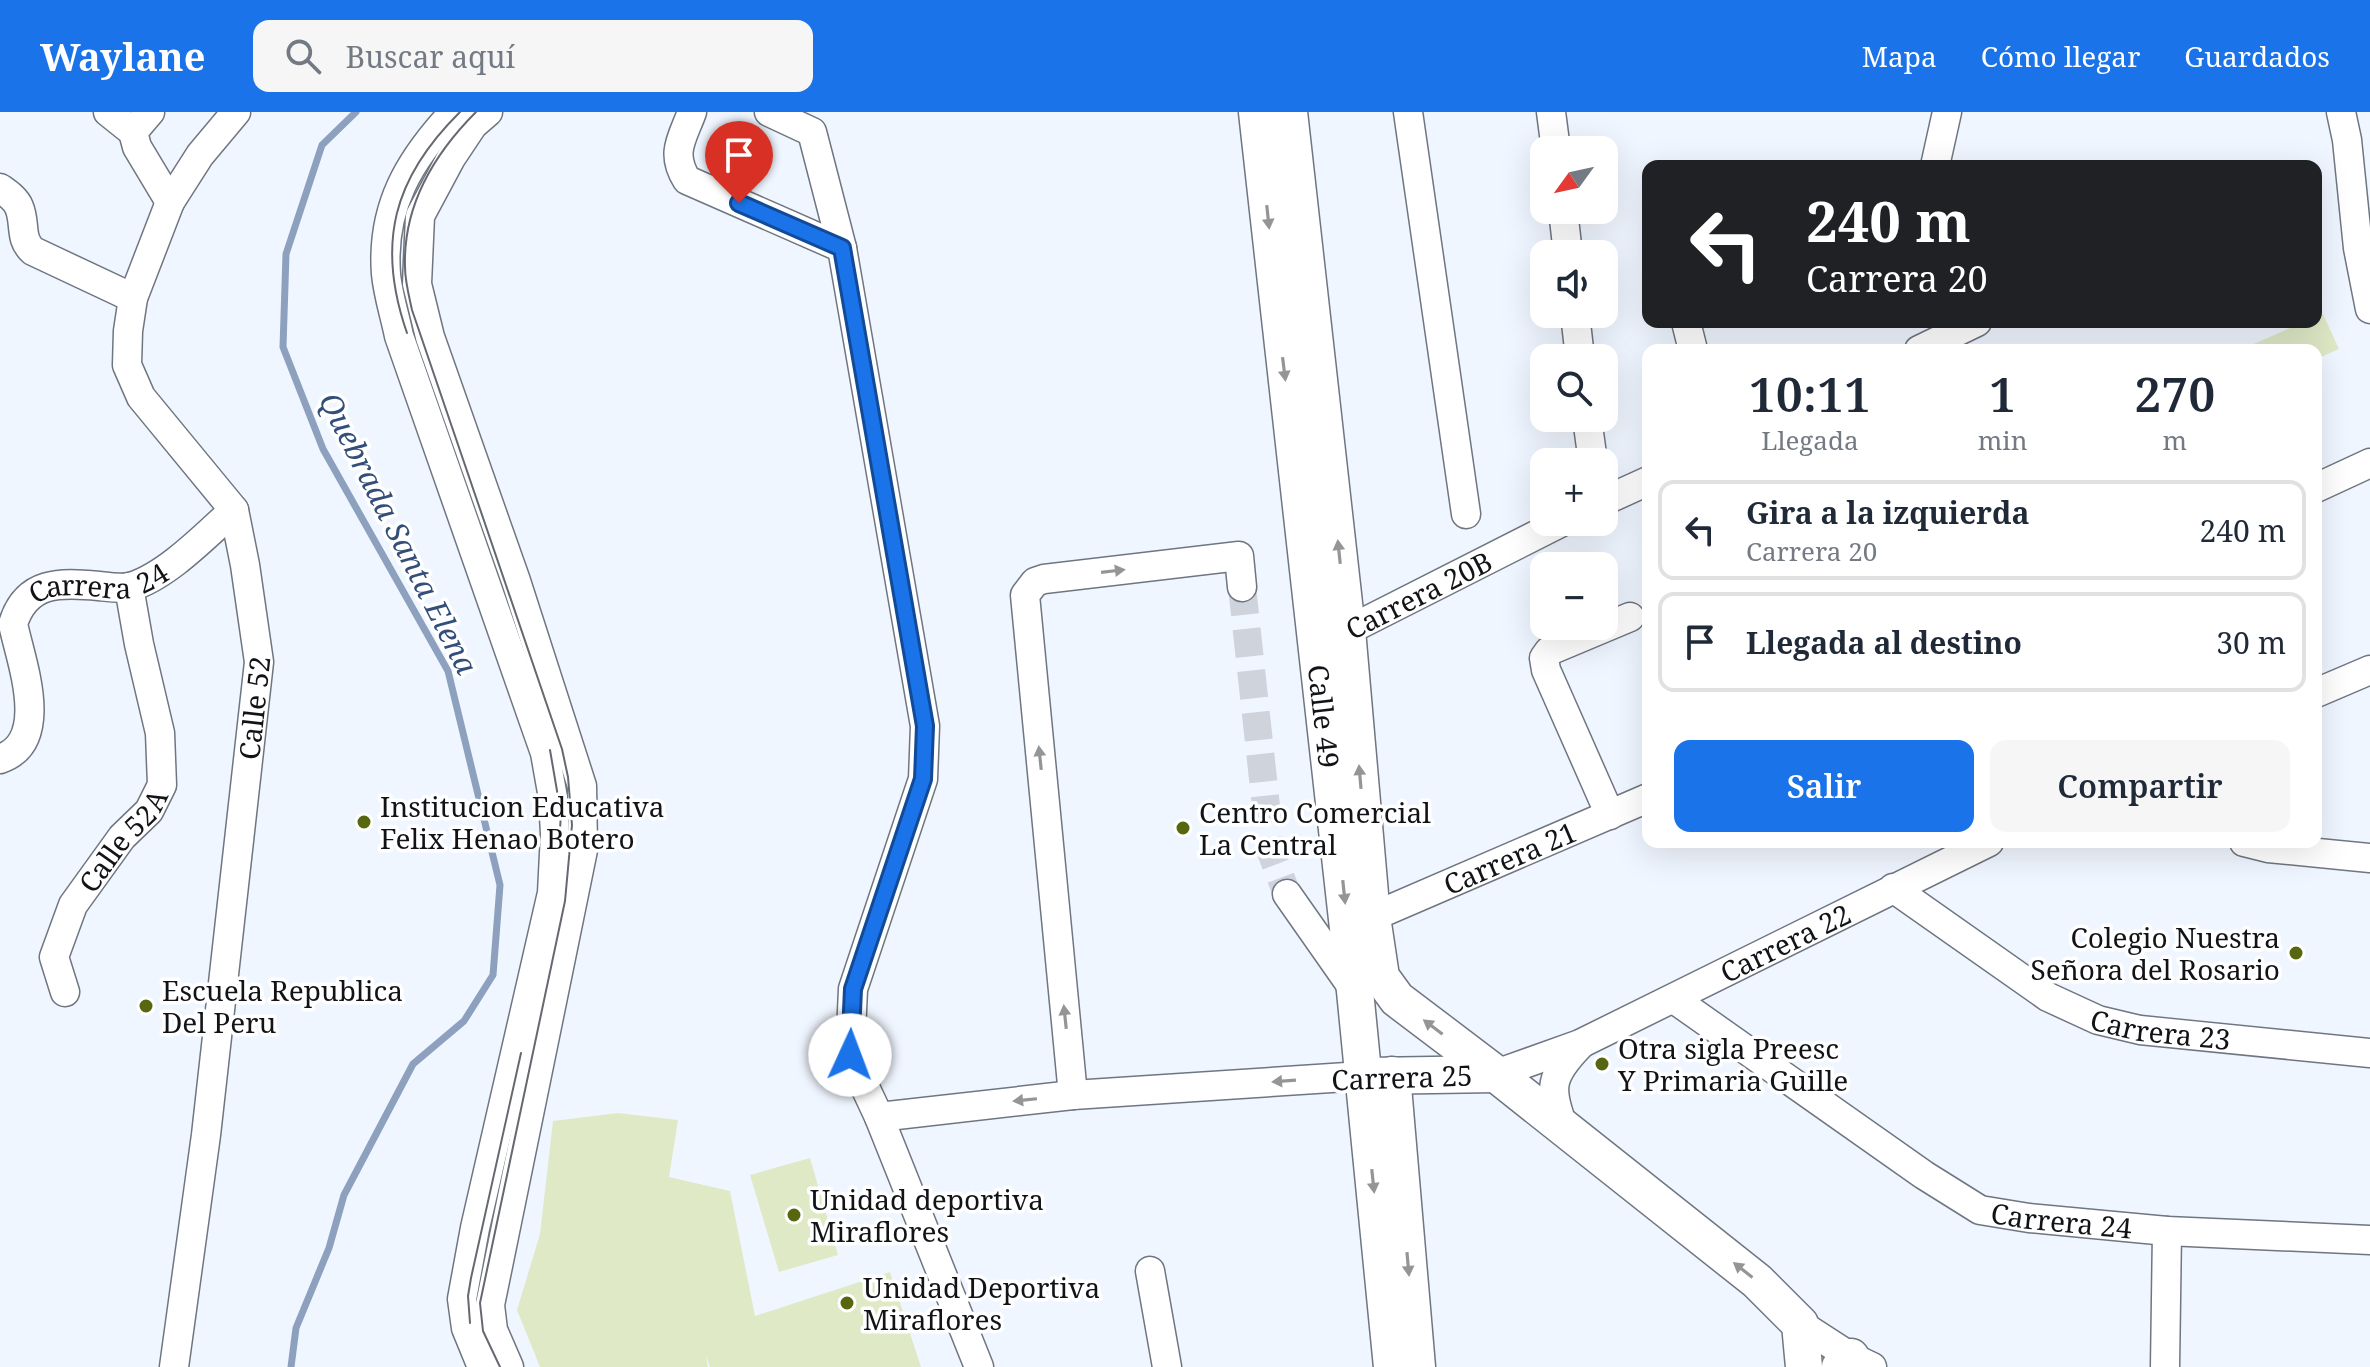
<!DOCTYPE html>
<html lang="es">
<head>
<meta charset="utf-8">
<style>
  body { margin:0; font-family:"Noto Serif",serif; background:#f6f6f7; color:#1f2937; height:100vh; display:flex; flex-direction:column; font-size:30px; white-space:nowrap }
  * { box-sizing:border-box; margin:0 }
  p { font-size:26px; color:#747a83 }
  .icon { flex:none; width:44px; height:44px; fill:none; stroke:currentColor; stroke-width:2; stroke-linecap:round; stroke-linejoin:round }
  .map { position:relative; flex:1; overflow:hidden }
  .drawer { position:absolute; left:1642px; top:232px; width:680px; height:504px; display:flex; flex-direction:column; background:#fff; border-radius:16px; box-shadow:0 8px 32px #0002 }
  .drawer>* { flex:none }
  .top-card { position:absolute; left:1642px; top:48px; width:680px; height:168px; border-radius:16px; box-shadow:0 8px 32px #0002; background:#202124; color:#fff; overflow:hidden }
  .needle { width:52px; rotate:237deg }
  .buttons { position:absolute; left:1530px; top:24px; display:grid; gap:16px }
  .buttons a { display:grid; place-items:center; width:88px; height:88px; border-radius:16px; background:#fff; box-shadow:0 8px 32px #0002; font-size:40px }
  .pin { position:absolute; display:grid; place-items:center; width:68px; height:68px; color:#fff; margin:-82px -34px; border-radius:50% 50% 50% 0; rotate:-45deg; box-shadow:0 0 8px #0007 }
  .pin .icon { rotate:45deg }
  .me { position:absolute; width:88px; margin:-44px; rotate:2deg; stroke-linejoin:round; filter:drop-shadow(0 0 6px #0008) }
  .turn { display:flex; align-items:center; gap:28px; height:168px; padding:0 32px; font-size:36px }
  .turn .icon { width:104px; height:104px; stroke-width:2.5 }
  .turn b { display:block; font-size:56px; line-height:68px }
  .eta { display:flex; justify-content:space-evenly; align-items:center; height:136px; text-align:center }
  .eta b { font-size:48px; font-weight:600; line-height:56px }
  .action { display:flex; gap:16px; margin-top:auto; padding:16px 32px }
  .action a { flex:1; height:92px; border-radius:16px; background:#1a73e8; color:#fff; font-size:32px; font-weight:600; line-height:92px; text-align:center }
  .action a+a { background:#f6f6f7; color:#1f2937 }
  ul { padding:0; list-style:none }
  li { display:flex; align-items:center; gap:24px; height:100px; margin:0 16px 12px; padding:0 16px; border:4px solid #e0e1e3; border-radius:16px }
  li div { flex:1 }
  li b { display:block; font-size:30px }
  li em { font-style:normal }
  header { display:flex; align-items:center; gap:48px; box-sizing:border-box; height:112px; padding:0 40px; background:#1a73e8; color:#fff }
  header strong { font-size:38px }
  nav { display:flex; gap:44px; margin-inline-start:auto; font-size:28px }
  .search { width:560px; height:72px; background:#f6f6f7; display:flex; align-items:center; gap:20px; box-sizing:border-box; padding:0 28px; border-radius:16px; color:#747a83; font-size:30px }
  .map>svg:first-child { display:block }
  .green { fill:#dfe9c6 }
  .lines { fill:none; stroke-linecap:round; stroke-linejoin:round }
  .stream { stroke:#8da1bf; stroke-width:7 }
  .minor-tunnel { stroke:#cfd4dc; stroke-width:28; stroke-dasharray:28 14; stroke-linecap:butt }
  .minor-casing { stroke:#6f7680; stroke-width:31 }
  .major-casing { stroke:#6f7680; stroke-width:39 }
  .minor { stroke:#fff; stroke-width:28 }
  .major { stroke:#fff; stroke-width:36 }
  .tram { stroke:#65696f; stroke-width:2 }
  .oneway { fill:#949597 }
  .route-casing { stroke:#114b97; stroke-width:20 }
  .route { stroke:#1a73e8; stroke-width:14 }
  .poi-dot { fill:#576710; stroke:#fff; stroke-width:3 }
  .labels { text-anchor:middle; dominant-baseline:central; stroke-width:7; stroke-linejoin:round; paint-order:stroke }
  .street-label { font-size:28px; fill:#111317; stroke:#fff }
  .poi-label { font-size:28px; fill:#111317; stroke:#fff; text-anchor:start }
  .water-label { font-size:30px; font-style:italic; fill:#324e79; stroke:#fff }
</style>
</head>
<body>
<header>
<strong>Waylane</strong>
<div class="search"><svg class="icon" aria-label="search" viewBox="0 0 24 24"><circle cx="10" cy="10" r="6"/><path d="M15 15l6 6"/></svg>Buscar aquí</div>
<nav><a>Mapa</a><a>Cómo llegar</a><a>Guardados</a></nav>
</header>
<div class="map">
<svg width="2370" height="1255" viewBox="0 0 2370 1255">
  <rect width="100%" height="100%" fill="#f0f6ff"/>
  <path class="green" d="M2323 202 2339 237 2316 247V238H2250L2249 234 2304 210H2316V205Z
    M618 1001 678 1008 669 1065 730 1079 755 1204 890 1160 921 1255H710L706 1244 708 1255H540L517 1198 540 1122 553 1009Z
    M810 1046 838 1143 779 1160 750 1063Z"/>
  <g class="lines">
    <path class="stream" d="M291 1255 296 1216 329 1136 344 1083 413 952 464 909 493 863 500 773 448 559 323 337 283 235 286 142 322 33 356 0"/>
    <path class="minor-tunnel" d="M1242 475 1271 740 1287 782"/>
    <g class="minor-casing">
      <g id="minor">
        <path d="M108 0 133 20"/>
        <path d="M150 0 133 20 137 35 170 90"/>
        <path d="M454 0C409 48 381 95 386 162 388 183 395 204 399 224L545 641 553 686 555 722 552 781 475 1116 462 1187 466 1216 482 1255"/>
        <path d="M488 0 473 13 451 46 420 104 417 172 430 225 516 469 582 674 583 738 490 1193 493 1218 509 1255"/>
        <path d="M692 0C682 27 670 41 687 68L842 136"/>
        <path d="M769 0 812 20 842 136 925 614 923 667 853 877 850 943 879 1005 979 1255"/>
        <path d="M1408 0 1466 402"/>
        <path d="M1551 0 1556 38"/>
        <path d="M2341 0 2347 28 2358 136 2370 197"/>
        <path d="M1935 54 1947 0"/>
        <path d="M0 76C7 81 16 87 19 95 26 111 19 127 33 139L133 186"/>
        <path d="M1563 98 1568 142"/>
        <path d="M1575 202 1580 246"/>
        <path d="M1686 210 1693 238"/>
        <path d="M1919 238 1977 210"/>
        <path d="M1587 306 1593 350"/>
        <path d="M2316 376 2370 351"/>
        <path d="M1604 389 1648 369"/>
        <path id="s1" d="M1331 527 1562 410"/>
        <path d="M2316 581 2370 558"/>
        <path id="s2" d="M0 647C52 629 21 550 13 512 26 469 60 470 99 474 108 475 120 477 130 475 166 465 206 423 234 398"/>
        <path d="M1610 703 1546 558 1544 546 1549 539 1630 505"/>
        <path d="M2244 730 2268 736 2370 746"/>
        <path id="s3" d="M1893 776 2048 885 2098 908 2140 918 2370 941"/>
        <path d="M1287 782 1355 879"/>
        <path id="s4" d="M1372 805 1648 686"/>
        <path id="s5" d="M65 880 54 845 73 793 122 725 149 699 162 673 160 621 139 532 129 475"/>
        <path id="s6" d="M1674 887 1924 1063 1980 1098 2029 1106 2167 1119 2370 1128"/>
        <path id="s7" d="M1496 962 1580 932 1989 730"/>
        <path d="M1073 983 1025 483 1035 470 1044 467 1239 444 1242 475"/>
        <path d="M879 1005 1073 983 1362 964"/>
        <path d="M1564 1016C1548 976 1550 964 1580 933"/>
        <path d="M1150 1159 1167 1255"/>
        <path d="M1800 1212 1851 1245 1872 1255"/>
        <path id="s8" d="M174 1255 206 1023 259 550 245 453 234 398 141 285 127 253 128 219 133 186 170 90 200 43 236 0"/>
        <path d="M2165 1255 2167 1119"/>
      </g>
    </g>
    <g class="major-casing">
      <g id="major">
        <path id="s9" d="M1257 0 1355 879 1392 1255"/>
        <path d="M1289 0 1347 518 1372 805 1381 865 1397 887 1496 962 1757 1169 1800 1212 1804 1255"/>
        <path d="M1392 963 1417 1255"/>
        <path d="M1369 964 1496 962"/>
        <path d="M1840 1255 1851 1245"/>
      </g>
    </g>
    <use href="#minor" class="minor"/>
    <use href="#major" class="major"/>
    <path class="tram" d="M476 0C434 42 403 93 405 155 405 169 409 184 412 198L562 637 568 665 572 713 565 789 480 1191 483 1219 500 1255
      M407 221C376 132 393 66 460 0
      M550 638 561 702 560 717
      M470 1211 468 1184 471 1166 521 941"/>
  </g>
  <defs><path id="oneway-solid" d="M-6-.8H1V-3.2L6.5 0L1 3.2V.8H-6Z" transform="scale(2)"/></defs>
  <g class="oneway">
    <use href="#oneway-solid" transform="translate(1268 105) rotate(84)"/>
    <use href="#oneway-solid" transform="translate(1284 257) rotate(83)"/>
    <use href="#oneway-solid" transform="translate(1339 440) rotate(-96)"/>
    <use href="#oneway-solid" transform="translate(1113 459) rotate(-7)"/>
    <use href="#oneway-solid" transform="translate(1040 646) rotate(-96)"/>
    <use href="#oneway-solid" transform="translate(1360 665) rotate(-95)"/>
    <use href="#oneway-solid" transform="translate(1344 780) rotate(84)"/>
    <use href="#oneway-solid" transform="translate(1065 905) rotate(-96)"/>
    <use href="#oneway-solid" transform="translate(1433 915) rotate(-143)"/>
    <use href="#oneway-solid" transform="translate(1284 969) rotate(176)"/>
    <use href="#oneway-solid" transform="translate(1025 988) rotate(174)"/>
    <use href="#oneway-solid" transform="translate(1373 1069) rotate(84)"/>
    <use href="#oneway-solid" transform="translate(1408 1152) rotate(85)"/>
    <use href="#oneway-solid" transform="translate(1743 1158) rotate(-142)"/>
  </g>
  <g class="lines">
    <g class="route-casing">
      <path id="route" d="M739 91 842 136 925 614 923 667 853 877 850 943"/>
    </g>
    <use href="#route" class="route"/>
  </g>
  <g class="poi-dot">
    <circle cx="364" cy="710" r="8"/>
    <circle cx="1183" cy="716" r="8"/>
    <circle cx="2296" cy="841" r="8"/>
    <circle cx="146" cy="894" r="8"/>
    <circle cx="1602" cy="952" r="8"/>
    <circle cx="794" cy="1103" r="8"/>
    <circle cx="847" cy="1191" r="8"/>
  </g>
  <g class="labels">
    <g class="street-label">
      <text stroke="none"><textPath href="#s2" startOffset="254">Carrera 24</textPath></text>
      <text stroke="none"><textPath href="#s1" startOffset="98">Carrera 20B</textPath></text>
      <text stroke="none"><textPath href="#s8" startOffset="664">Calle 52</textPath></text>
      <text stroke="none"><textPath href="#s9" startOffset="608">Calle 49</textPath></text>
      <text stroke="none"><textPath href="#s5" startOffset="174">Calle 52A</textPath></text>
      <text stroke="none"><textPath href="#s4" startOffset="150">Carrera 21</textPath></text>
      <text stroke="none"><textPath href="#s7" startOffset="318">Carrera 22</textPath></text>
      <text stroke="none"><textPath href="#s3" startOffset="308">Carrera 23</textPath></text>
      <text transform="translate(1402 965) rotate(-2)">Carrera 25</text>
      <text stroke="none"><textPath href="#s6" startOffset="454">Carrera 24</textPath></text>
    </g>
    <g class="poi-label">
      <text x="380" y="694">Institucion Educativa<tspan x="380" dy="32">Felix Henao Botero</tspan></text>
      <text x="1199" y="700">Centro Comercial<tspan x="1199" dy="32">La Central</tspan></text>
      <text x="2280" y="825" text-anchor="end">Colegio Nuestra<tspan x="2280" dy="32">Señora del Rosario</tspan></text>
      <text x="162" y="878">Escuela Republica<tspan x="162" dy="32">Del Peru</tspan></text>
      <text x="1618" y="936">Otra sigla Preesc<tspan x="1618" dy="32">Y Primaria Guille</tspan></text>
      <text x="810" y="1087">Unidad deportiva<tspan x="810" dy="32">Miraflores</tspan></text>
      <text x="863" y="1175">Unidad Deportiva<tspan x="863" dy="32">Miraflores</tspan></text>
    </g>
    <g class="water-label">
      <text transform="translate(399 421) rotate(63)">Quebrada Santa Elena</text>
    </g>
  </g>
</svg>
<div class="buttons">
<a><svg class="needle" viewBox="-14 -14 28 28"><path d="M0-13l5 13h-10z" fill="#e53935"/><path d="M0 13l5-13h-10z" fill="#747a83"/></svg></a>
<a><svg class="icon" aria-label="sound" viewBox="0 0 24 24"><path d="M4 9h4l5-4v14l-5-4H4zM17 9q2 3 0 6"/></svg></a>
<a><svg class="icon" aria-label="search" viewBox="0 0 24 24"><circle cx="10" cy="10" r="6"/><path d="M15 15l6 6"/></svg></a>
<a>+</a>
<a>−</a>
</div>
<div class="pin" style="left:739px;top:91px;background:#d93025"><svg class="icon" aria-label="arrive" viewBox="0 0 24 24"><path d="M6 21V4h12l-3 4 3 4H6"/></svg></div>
<svg class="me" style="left:850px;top:943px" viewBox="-20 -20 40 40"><circle r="19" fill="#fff"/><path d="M0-13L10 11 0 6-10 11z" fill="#1a73e8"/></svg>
<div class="top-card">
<div class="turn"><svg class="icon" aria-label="left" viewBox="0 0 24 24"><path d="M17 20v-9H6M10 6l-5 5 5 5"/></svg><div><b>240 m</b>Carrera 20</div></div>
</div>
<section class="drawer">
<div class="eta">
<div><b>10:11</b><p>Llegada</p></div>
<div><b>1</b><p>min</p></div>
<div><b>270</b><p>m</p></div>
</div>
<ul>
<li><svg class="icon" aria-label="left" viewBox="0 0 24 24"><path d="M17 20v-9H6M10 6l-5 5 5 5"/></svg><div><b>Gira a la izquierda</b><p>Carrera 20</p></div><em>240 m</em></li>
<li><svg class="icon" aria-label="arrive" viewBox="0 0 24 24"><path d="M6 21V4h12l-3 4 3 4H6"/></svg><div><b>Llegada al destino</b></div><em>30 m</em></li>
</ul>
<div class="action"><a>Salir</a><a>Compartir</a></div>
</section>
</div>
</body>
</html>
